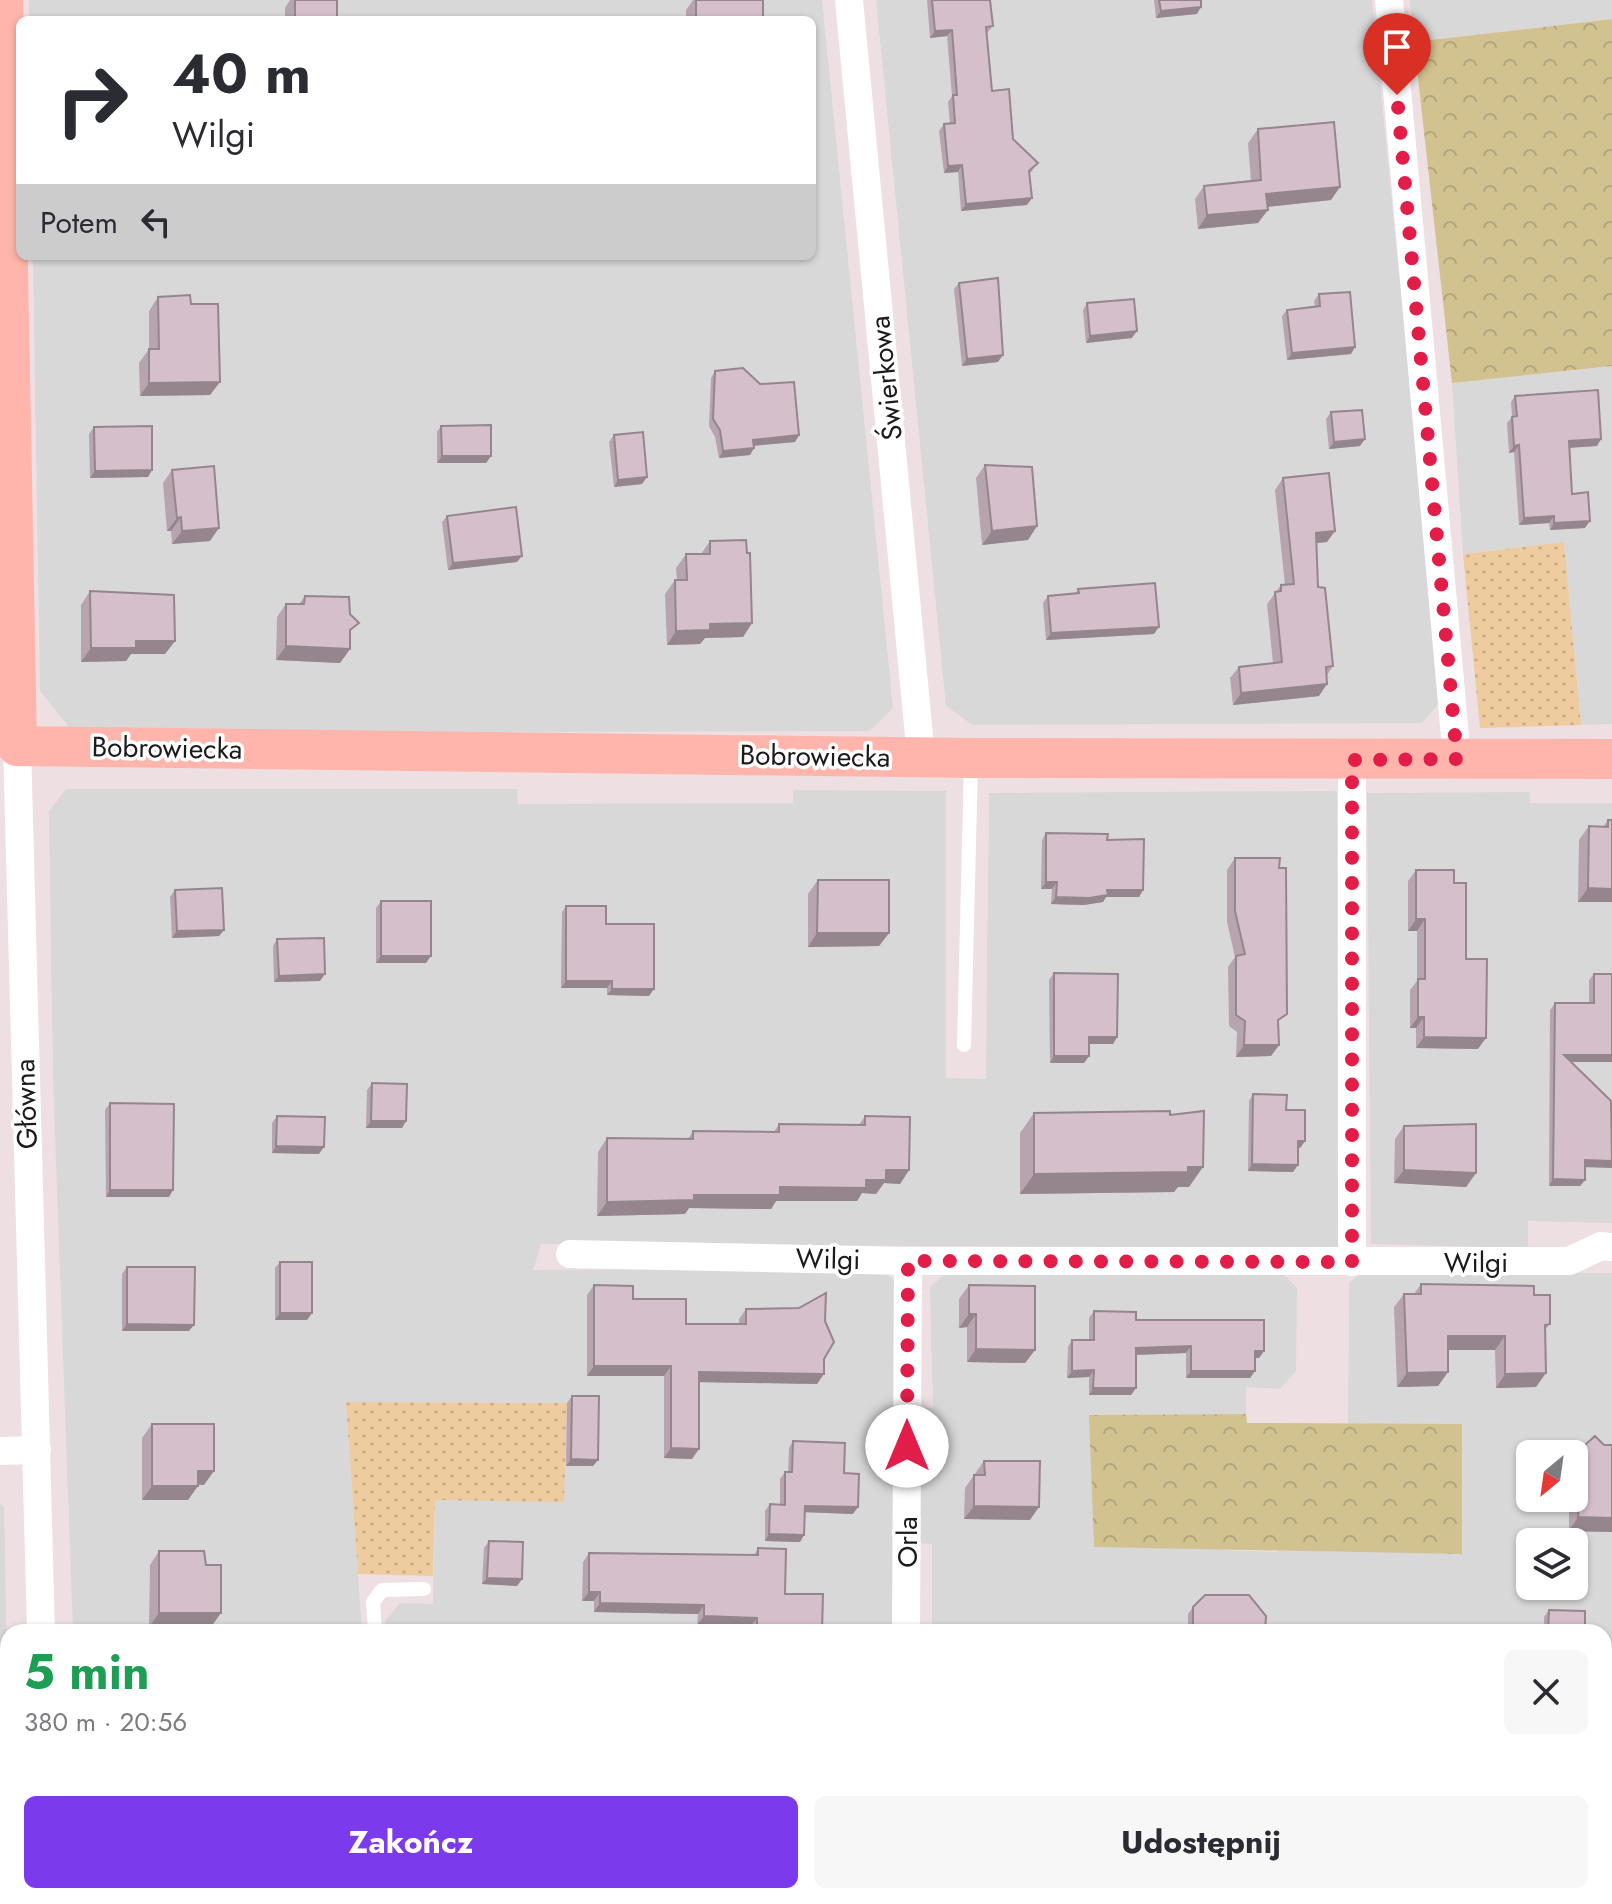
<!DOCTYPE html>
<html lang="pl">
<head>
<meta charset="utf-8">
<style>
  body { margin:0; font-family:Jost,sans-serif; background:#f7f7f7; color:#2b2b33; height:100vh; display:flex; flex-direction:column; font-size:30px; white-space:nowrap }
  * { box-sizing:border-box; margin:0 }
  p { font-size:26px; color:#7c7c81 }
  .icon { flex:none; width:44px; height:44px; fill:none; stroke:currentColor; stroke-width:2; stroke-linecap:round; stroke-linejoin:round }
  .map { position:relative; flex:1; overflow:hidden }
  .details { position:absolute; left:0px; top:1624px; width:1612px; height:280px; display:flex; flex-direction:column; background:#fff; border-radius:24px 24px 0 0; box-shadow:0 2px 6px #0004 }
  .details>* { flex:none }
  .guide { position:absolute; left:16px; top:16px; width:800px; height:244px; border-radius:12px; box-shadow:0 2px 6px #0004; background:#fff; color:#2b2b33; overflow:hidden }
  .needle { width:52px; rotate:209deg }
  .tools { position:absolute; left:1516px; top:1440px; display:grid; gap:16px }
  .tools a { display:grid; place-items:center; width:72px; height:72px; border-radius:12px; background:#fff; box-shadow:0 2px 6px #0004; font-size:40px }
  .pin { position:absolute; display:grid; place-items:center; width:68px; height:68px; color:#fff; margin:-82px -34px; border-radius:50% 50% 50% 0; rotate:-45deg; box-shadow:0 0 8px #0007 }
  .pin .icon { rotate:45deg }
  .me { position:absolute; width:88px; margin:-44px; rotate:0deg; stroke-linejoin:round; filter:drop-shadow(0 0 6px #0008) }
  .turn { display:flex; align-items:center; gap:28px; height:168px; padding:0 24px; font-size:36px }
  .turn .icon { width:104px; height:104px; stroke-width:2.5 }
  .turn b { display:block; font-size:56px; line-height:68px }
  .then { display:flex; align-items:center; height:76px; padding:0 24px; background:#0003; gap:16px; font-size:30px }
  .round { display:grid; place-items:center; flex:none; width:84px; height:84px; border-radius:12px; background:#f7f7f7 }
  .headline { display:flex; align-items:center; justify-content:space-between; height:136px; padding:0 24px }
  h1 { font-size:48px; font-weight:700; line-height:60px; color:#1e9e55 }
  .action { display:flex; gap:16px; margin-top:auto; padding:16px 24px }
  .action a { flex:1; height:92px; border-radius:12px; background:#7c3aed; color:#fff; font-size:32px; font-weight:700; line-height:92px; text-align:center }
  .action a+a { background:#f7f7f7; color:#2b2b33 }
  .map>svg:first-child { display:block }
  .residential { fill:#d9d8d9; fill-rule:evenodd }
  .grass { fill:url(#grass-dots) }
  .forest { fill:url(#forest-crowns) }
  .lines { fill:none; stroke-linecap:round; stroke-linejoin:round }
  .lane { stroke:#fff; stroke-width:14 }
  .street { stroke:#fff; stroke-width:28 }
  .secondary { stroke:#ffb5ac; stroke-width:40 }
  .wall { fill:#b7a4ae }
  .shaded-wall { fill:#95868d }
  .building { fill:#d5bfca; stroke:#95868d; stroke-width:2 }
  .route { stroke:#e11d48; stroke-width:14; stroke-dasharray:0 25.2 }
  .labels { text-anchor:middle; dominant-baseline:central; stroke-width:7; stroke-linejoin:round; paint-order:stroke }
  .street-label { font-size:28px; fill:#1b1b1b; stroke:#fff }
</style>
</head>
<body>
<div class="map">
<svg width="1612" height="1904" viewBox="0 0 1612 1904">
  <defs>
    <pattern id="grass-dots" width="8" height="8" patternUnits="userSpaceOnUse" patternTransform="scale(2)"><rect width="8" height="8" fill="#eecc9f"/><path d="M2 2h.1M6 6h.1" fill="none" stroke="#ccaf88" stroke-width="1.8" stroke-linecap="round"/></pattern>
    <pattern id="forest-crowns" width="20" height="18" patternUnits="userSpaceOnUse" patternTransform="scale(2)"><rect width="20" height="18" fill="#d2c290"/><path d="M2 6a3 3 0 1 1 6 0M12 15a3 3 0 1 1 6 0" fill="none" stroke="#b4a67c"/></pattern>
  </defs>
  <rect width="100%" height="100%" fill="#eedfe3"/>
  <path class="residential" d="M29 0H822L893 708 870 731 74 733 40 691 33 256H812V20H29Z
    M876 0H1372L1441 701 1422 723 973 725 946 706Z
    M1410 0H1612V19L1414 42Z
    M1612 366V724L1581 725 1564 542 1463 554 1452 383Z
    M66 789H517L518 804 793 803V790L946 791V1078L986 1079 989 793 1337 791 1338 1248 541 1244 533 1270 881 1269 896 1282 893 1632H386L385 1621 400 1603 433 1604 435 1500 567 1403 346 1402 362 1632H73L53 1078 49 811Z
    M1530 792V803H1612V1223L1528 1221V1248L1371 1244 1367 793Z
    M948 1271H1281L1297 1288 1296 1371 1280 1389 1246 1387V1414L1089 1415 1224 1550 1276 1552 1462 1424H1348L1349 1283 1362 1273H1612V1696H1604V1632H932V1544L915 1543 918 1409 933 1408 930 1287ZM1530 1454H1574V1498H1530ZM1530 1542H1574V1586H1530Z
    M0 1503 4 1507 8 1717V1812L0 1819Z
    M1604 1719H1612V1904H1114V1896H1604Z
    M77 1896H860V1904H77Z"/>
  <path class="grass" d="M1564 542 1581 725 1480 728 1463 554Z
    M346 1402 567 1403 564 1502 435 1500 433 1576 358 1574Z
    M860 1896H1114V1904H860Z"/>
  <path class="forest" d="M1612 19V366L1452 383 1414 42Z
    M1246 1414 1247 1423 1462 1424V1554L1094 1547 1089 1415Z"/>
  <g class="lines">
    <path class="lane" d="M964 1045 971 762
      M375 1632 373 1602 382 1590 424 1589"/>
    <path class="street" d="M849 0 921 757
      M1389 0 1457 759
      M17 746 41 1632
      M1352 760V1262
      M570 1254 908 1261H1569L1601 1246 1612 1247
      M0 1451 37 1450
      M906 1632 908 1261
      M1604 1711H1612
      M0 1859 8 1860
      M49 1896V1904"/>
    <path class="secondary" d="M3 0 17 746 971 758 1612 759"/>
  </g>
  <path class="wall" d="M290 0H337V20H285V8Z
    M693 0H763V20H686V10Z
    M927 0H990L993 26 987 33 992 91 1013 139 1033 170 1030 173 1027 205 961 211 958 172 944 173 939 131 944 124H950L948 102 952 96 947 36 930 38Z
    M1154 0H1201L1197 14 1156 18Z
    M1258 129 1331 200 1267 207 1258 223 1198 229 1195 199 1204 186 1251 181 1248 143Z
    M959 283 998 362 962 366 954 289Z
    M1319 294 1351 354 1287 360 1282 316 1287 310 1315 307 1314 301Z
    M158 297 191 304 210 395 140 396 139 363 149 349V311Z
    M1087 303 1132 338 1086 343 1083 310Z
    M715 371 799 435 795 442 754 446 750 455 719 458 715 437 709 426 711 378Z
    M1515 396 1601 439 1597 446 1569 448 1572 494 1585 528 1550 530 1549 523 1519 525 1514 452 1509 453 1507 423 1512 417 1511 402Z
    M1331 412 1360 446 1329 449 1326 419Z
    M441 426 491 456 486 463H437V432Z
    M94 427 152 470 148 477 90 478 89 434Z
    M614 435 642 484 614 487 609 442Z
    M985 465 1037 526 1028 540 982 545 976 478Z
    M172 470 210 541 172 544 171 531H167L163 483Z
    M1283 478 1327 542 1316 543 1318 587 1333 666 1327 675 1319 696 1233 705 1230 678 1239 667 1273 663 1267 604 1281 585H1285L1275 490Z
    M447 516 517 562 448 570 442 522Z
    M710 541 752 623 743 637 705 638 700 644 667 645 665 594 675 580H677L676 568 686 554H701Z
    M1078 589 1154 634 1046 640 1043 603 1048 596 1075 594Z
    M90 591 175 641 165 654H131L126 661 81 662V605Z
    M305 596 350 636V649L340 663 276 660 277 617 286 604H299Z
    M1608 820H1612V902H1578L1579 840 1589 826 1603 827Z
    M1046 833 1107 840 1143 890 1139 897H1106L1103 902 1084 905 1051 904 1052 889H1041L1042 840Z
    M1235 858 1279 1026V1045L1271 1056 1236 1057 1237 1032 1229 1026 1228 967 1235 957 1227 922V870Z
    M1416 870 1454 883 1478 1049 1416 1048V1028H1410V990L1417 981V931H1408V881Z
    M818 880 889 933 879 946 808 947V894Z
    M175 890 224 930 219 936 172 938 170 897Z
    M381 901 426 963H376V908Z
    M566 906 606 924 649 996 607 995V988H561L562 912Z
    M277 939 320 981 274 982 273 946Z
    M1054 973 1117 1037 1113 1044H1089V1056L1084 1063H1050L1049 980Z
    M1594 974H1612L1571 1062 1585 1167V1180L1580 1186H1549L1550 1010 1555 1003H1589V980Z
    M372 1083 406 1121 402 1128H366L367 1090Z
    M1253 1094 1286 1110 1305 1141 1300 1148H1298L1293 1172 1248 1171 1249 1101Z
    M110 1103 169 1197H106L105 1110Z
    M1034 1113 1170 1115 1189 1187H1178L1174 1192 1020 1194V1133Z
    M277 1116 319 1154 272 1153V1123Z
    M865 1116 909 1170 900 1184 884 1183 876 1194 862 1193 857 1201H776L771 1209 689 1208 685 1214 597 1216 598 1152 607 1138 688 1139 693 1131 774 1132 779 1124 859 1125Z
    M1404 1126 1476 1173 1466 1187 1394 1183 1395 1139Z
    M280 1262 312 1313 307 1320H275V1268Z
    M127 1267 189 1331H122V1274Z
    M1421 1284 1534 1295 1550 1324 1545 1330 1536 1387 1496 1388 1495 1350H1448V1372L1438 1386 1397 1387 1394 1307 1404 1294H1414Z
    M594 1285 633 1299 686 1324H739V1319L746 1309 824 1359 817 1384 699 1382 692 1459 664 1458V1376H587V1295Z
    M969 1285 1035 1350 1025 1363 967 1362V1327L959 1328V1299Z
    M1094 1311 1136 1320 1264 1351 1259 1358H1255V1371L1250 1378H1186V1353L1136 1355V1388L1131 1395H1089V1377L1067 1378 1068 1347 1072 1340H1089V1318Z
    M572 1396 598 1460 593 1466H566L567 1403Z
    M152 1424 204 1485 198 1484 188 1500H142V1438Z
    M793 1441 844 1473 853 1514 805 1512 804 1535 800 1542 765 1541V1511L770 1504 780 1505V1479L785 1472H788L789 1448Z
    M1559 1444 1612 1445V1532L1569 1531V1511H1557V1498H1574V1454H1552Z
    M984 1461 1030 1520 964 1519 965 1488Z
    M489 1541 522 1579 517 1586 482 1584 484 1548Z
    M758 1548 785 1594 822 1632H750V1627L697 1625 698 1614 594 1612V1601H582L583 1562 589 1553 754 1555Z
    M159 1551 211 1627H149L150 1565Z
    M1193 1607 1265 1632H1188V1614Z
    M1549 1610 1585 1632H1544V1617Z
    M645 1896H820V1904H645Z
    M1152 1896H1207V1904H1152Z
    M1269 1896H1324L1323 1904H1269Z
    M1387 1896H1451L1450 1904H1384V1901Z
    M1504 1896H1566V1904H1504Z"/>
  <path class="shaded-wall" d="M1201 7 1197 14 1156 18 1161 11Z
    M952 30 947 36 930 38 935 31Z
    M962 165 958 172 944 173 948 166Z
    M1340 187 1331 200 1256 208 1266 194Z
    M1032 198 1027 205 961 211 966 204Z
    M1268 210 1258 223 1198 229 1207 215Z
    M1137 331 1132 338 1086 343 1090 336Z
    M1355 347 1351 354 1287 360 1292 353Z
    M1003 355 998 362 962 366 967 359Z
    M220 382 210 395 140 396 149 383Z
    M799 435 795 442 749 446 753 440Z
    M1365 439 1360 446 1329 449 1334 442Z
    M1601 439 1597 446 1564 448 1569 441Z
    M1519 445 1514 452 1509 453 1514 446Z
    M754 448 750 455 719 458 723 451Z
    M442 456H491L486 463H437Z
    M152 470 148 477 90 478 95 471Z
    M647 477 642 484 614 487 618 480Z
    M1554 516 1549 523 1519 525 1524 518Z
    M181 517 171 531H167L177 518Z
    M1590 521 1585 528 1550 530 1554 523Z
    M1037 526 1028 540 982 545 992 531Z
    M219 528 210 541 172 544 182 531Z
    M1335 531 1327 542 1308 544 1316 533Z
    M522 556 517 562 448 570 453 563Z
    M752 623 743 637 705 638 700 644 667 645 676 631 710 624Z
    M1159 627 1154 634 1046 640 1051 633Z
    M136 641H175L165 654H131L126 661 81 662 91 648Z
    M286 646 350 649 340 663 276 660Z
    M1327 684 1319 696 1233 705 1241 693Z
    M1046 882H1057L1052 889H1041Z
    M1588 888 1612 889V902H1578Z
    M1107 890H1143L1139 897H1106L1103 902 1084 905 1051 904 1056 897Z
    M1416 919H1425L1417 931H1408Z
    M224 930 219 936 172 938 177 931Z
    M817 933H889L879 946 808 947Z
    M381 956H431L426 963H376Z
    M325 974 320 981 274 982 279 976Z
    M566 981H612L607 988H561Z
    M612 989H654L649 996 607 995Z
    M1418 1017H1424L1416 1028H1410Z
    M1089 1037H1117L1113 1044H1084Z
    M1424 1037 1486 1038 1478 1049 1416 1048Z
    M1244 1045H1279L1271 1056 1236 1057Z
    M1564 1055H1612V1062H1559Z
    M1054 1056H1089L1084 1063H1050Z
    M371 1121H406L402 1128H366Z
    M1298 1141H1305L1300 1148H1294Z
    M276 1146 324 1147 319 1154 272 1153Z
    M1585 1160 1612 1161V1168L1580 1167Z
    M1252 1164 1298 1165 1293 1172 1248 1171Z
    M1188 1167H1203L1189 1187H1178L1174 1192 1020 1194 1034 1174Z
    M886 1170H909L900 1184 884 1183 876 1194 862 1193 857 1201H776L771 1209 689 1208 685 1214 597 1216 607 1202 866 1180Z
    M1404 1170 1476 1173 1466 1187 1394 1183Z
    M1553 1179 1585 1180 1580 1186H1549Z
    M110 1190H173L169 1197H106Z
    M280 1313H312L307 1320H275Z
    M969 1314H976L967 1327 959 1328Z
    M127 1324 194 1325 189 1331H122Z
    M1448 1336H1505L1495 1350H1438Z
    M1191 1346 1186 1353 1131 1355 1136 1348Z
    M976 1349 1035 1350 1025 1363 967 1362Z
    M1255 1351H1264L1259 1358H1250Z
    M594 1366H671L664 1376H587Z
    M1094 1370 1089 1377 1067 1378 1072 1371Z
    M1191 1371H1255L1250 1378H1186Z
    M699 1372 824 1374 817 1384 692 1382Z
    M1448 1372 1438 1386 1397 1387 1407 1373Z
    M1546 1373 1536 1387 1496 1388 1505 1374Z
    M1093 1388H1136L1131 1395H1089Z
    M671 1448 699 1449 692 1459 664 1458Z
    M571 1459 598 1460 593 1466H566Z
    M198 1471H214L204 1485 188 1484Z
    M152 1486H198L188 1500H142Z
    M1579 1497 1569 1511H1557L1566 1498Z
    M805 1506 858 1507 853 1514 800 1512Z
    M974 1506 1039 1507 1030 1520 964 1519Z
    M1578 1517 1612 1518V1532L1569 1531Z
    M769 1534 804 1535 800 1542 765 1541Z
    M487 1578 522 1579 517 1586 482 1584Z
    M589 1592H600L594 1601H582Z
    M600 1603 704 1605 698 1614 594 1612Z
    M159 1613H221L211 1627H149Z
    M704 1616 757 1618 750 1627 697 1625Z
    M1604 1841H1612V1847H1604Z"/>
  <path class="building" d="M295 0H337V20H295Z
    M696 0H763V20H696Z
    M932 0H990L993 26 986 27 992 91 1009 89 1013 139 1038 163 1029 171 1032 198 966 204 962 165 948 166 944 124 955 123 953 95H957L952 30 935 31Z
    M1159 0H1201V7L1161 11Z
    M1334 122 1340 187 1266 194 1268 210 1207 215 1204 186 1261 180 1258 129Z
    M998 278 1003 355 967 359 959 283Z
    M1350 292 1355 347 1292 353 1287 310 1320 306 1319 294Z
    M190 295 191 304H218L220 382 149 383V349H159L158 297Z
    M1134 299 1137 331 1090 336 1087 303Z
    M743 368 760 384 794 382 799 435 753 440 754 448 723 451 720 430 713 419 715 371Z
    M1598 390 1601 439 1569 441 1572 494 1588 492 1590 521 1554 523V516L1524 518 1519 445 1514 446 1512 417 1517 416 1515 396Z
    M1362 410 1365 439 1334 442 1331 412Z
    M491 425V456H442L441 426Z
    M152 426V470L95 471 94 427Z
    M643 432 647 477 618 480 614 435Z
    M985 465 1032 467 1037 526 992 531Z
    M214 466 219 528 182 531 181 517 177 518 172 470Z
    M1329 473 1335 531 1316 533 1318 587 1325 588 1333 666 1326 667 1327 684 1241 693 1239 667 1282 662 1275 592 1281 591V585L1294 584 1283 478Z
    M516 507 522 556 453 563 447 516Z
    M746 540 747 553H750L752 623 710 624V630L676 631 675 580H687L686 554H710V541Z
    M1155 583 1159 627 1051 633 1048 596 1079 593 1078 589Z
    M90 591 174 595 175 641H136V648H91Z
    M305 596 349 597 350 614 359 623 350 630V649L286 646V604H304Z
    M1608 820H1612V889L1588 888 1589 826 1608 827Z
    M1046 833 1108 834 1107 840 1144 839 1143 890H1107L1108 895 1089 898 1056 897 1057 882H1046Z
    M1235 858H1280L1279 868H1286L1287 1014 1278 1020 1279 1045H1244L1245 1021 1236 1015V956L1245 954 1235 911Z
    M1416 870H1454V883H1466V959H1487L1486 1038 1424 1037V1017H1418V979H1425V919H1416Z
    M818 880H889V933H817Z
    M222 888 224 930 177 931 175 890Z
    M381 901H431V956H381Z
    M566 906H606V924H654V989H612V981H566Z
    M324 938 325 974 279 976 277 939Z
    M1054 973 1118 974 1117 1037H1089V1056H1054Z
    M1594 974H1612V1055H1564L1611 1101 1612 1161 1585 1160V1180L1553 1179 1555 1003H1594Z
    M372 1083 407 1084 406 1121H371Z
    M1253 1094 1287 1095 1286 1110H1305V1141H1298V1165L1252 1164Z
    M110 1103 174 1104 173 1190H110Z
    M1170 1111V1115L1204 1111 1203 1167H1188V1172L1034 1174V1113Z
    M277 1116 325 1117 324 1147 276 1146Z
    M865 1116 910 1117 909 1170H886V1180H866V1188L780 1187V1195H694V1200L607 1202V1138L693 1139V1131L779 1132V1124L865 1125Z
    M1476 1124V1173L1404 1170V1126Z
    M280 1262H312V1313H280Z
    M127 1267H195L194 1325 127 1324Z
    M1421 1284 1534 1286V1295H1550V1324L1545 1325 1546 1373 1505 1374V1336H1448V1372L1407 1373 1404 1294H1421Z
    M594 1285 633 1286V1299H686V1324H746V1309L799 1308 826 1293 825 1321 834 1342 824 1359V1374L699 1372V1449L671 1448V1366H594Z
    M969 1285 1035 1286V1350L976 1349V1314H969Z
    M1094 1311 1136 1312V1320H1264V1351H1255V1371H1191V1346L1136 1348V1388H1093L1094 1370 1072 1371V1340H1094Z
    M572 1396H599L598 1460 571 1459Z
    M152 1424H214V1471H198V1486H152Z
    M1595 1436 1604 1445H1612V1518L1578 1517 1579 1497H1574V1454H1559V1444L1585 1445Z
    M793 1441 845 1443 844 1473 859 1474 858 1507 805 1506 804 1535 769 1534 770 1504 785 1505V1472H792Z
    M984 1461H1040L1039 1507 974 1506V1475H985Z
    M489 1541 523 1542 522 1579 487 1578Z
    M758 1548 786 1549 785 1594H823L822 1632H757V1618L704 1616V1605L600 1603V1592H589V1553L758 1555Z
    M159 1551H204L206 1565H221V1613H159Z
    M1205 1595H1249L1266 1616 1265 1632H1193V1607Z
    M1549 1610 1585 1611V1632H1548Z
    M1604 1813H1612V1841H1604Z
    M222 1896H264L265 1904H212Z
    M654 1896H820V1904H654Z
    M1162 1896H1207V1904H1162Z
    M1274 1896H1324L1323 1904H1274Z
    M1389 1896H1451L1450 1904H1389Z
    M1513 1896H1566V1904H1513Z
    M512 1898 568 1900V1904H494V1903H512Z"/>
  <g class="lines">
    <path class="route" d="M907 1446 908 1261 1352 1262V760L1457 759 1397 95"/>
  </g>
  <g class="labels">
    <g class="street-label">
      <text transform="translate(886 378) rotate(-96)">Świerkowa</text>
      <text transform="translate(167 748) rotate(1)">Bobrowiecka</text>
      <text transform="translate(815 756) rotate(1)">Bobrowiecka</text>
      <text transform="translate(26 1104) rotate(-92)">Główna</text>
      <text transform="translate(828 1259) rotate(1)">Wilgi</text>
      <text x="1476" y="1262">Wilgi</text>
      <text transform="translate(907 1542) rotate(-90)">Orla</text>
    </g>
  </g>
</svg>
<div class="tools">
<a><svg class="needle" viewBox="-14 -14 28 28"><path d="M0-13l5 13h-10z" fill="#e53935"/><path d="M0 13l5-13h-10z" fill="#7c7c81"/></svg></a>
<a><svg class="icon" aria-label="layers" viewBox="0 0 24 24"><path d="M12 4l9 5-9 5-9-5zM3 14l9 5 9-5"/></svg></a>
</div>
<div class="pin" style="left:1397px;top:95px;background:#d93025"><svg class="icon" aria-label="arrive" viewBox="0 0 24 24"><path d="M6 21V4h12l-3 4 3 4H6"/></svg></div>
<svg class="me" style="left:907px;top:1446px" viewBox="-20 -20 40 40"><circle r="19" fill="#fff"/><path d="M0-13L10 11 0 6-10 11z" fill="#e11d48"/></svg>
<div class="guide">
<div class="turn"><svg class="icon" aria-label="right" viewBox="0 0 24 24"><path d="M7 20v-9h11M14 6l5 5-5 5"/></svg><div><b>40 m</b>Wilgi</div></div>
<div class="then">Potem<svg class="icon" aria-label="left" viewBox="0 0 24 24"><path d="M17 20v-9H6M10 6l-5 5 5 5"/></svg></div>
</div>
<section class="details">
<div class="headline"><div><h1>5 min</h1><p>380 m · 20:56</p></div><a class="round"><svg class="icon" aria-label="close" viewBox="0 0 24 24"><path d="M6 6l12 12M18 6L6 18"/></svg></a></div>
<div class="action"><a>Zakończ</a><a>Udostępnij</a></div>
</section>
</div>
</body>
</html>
